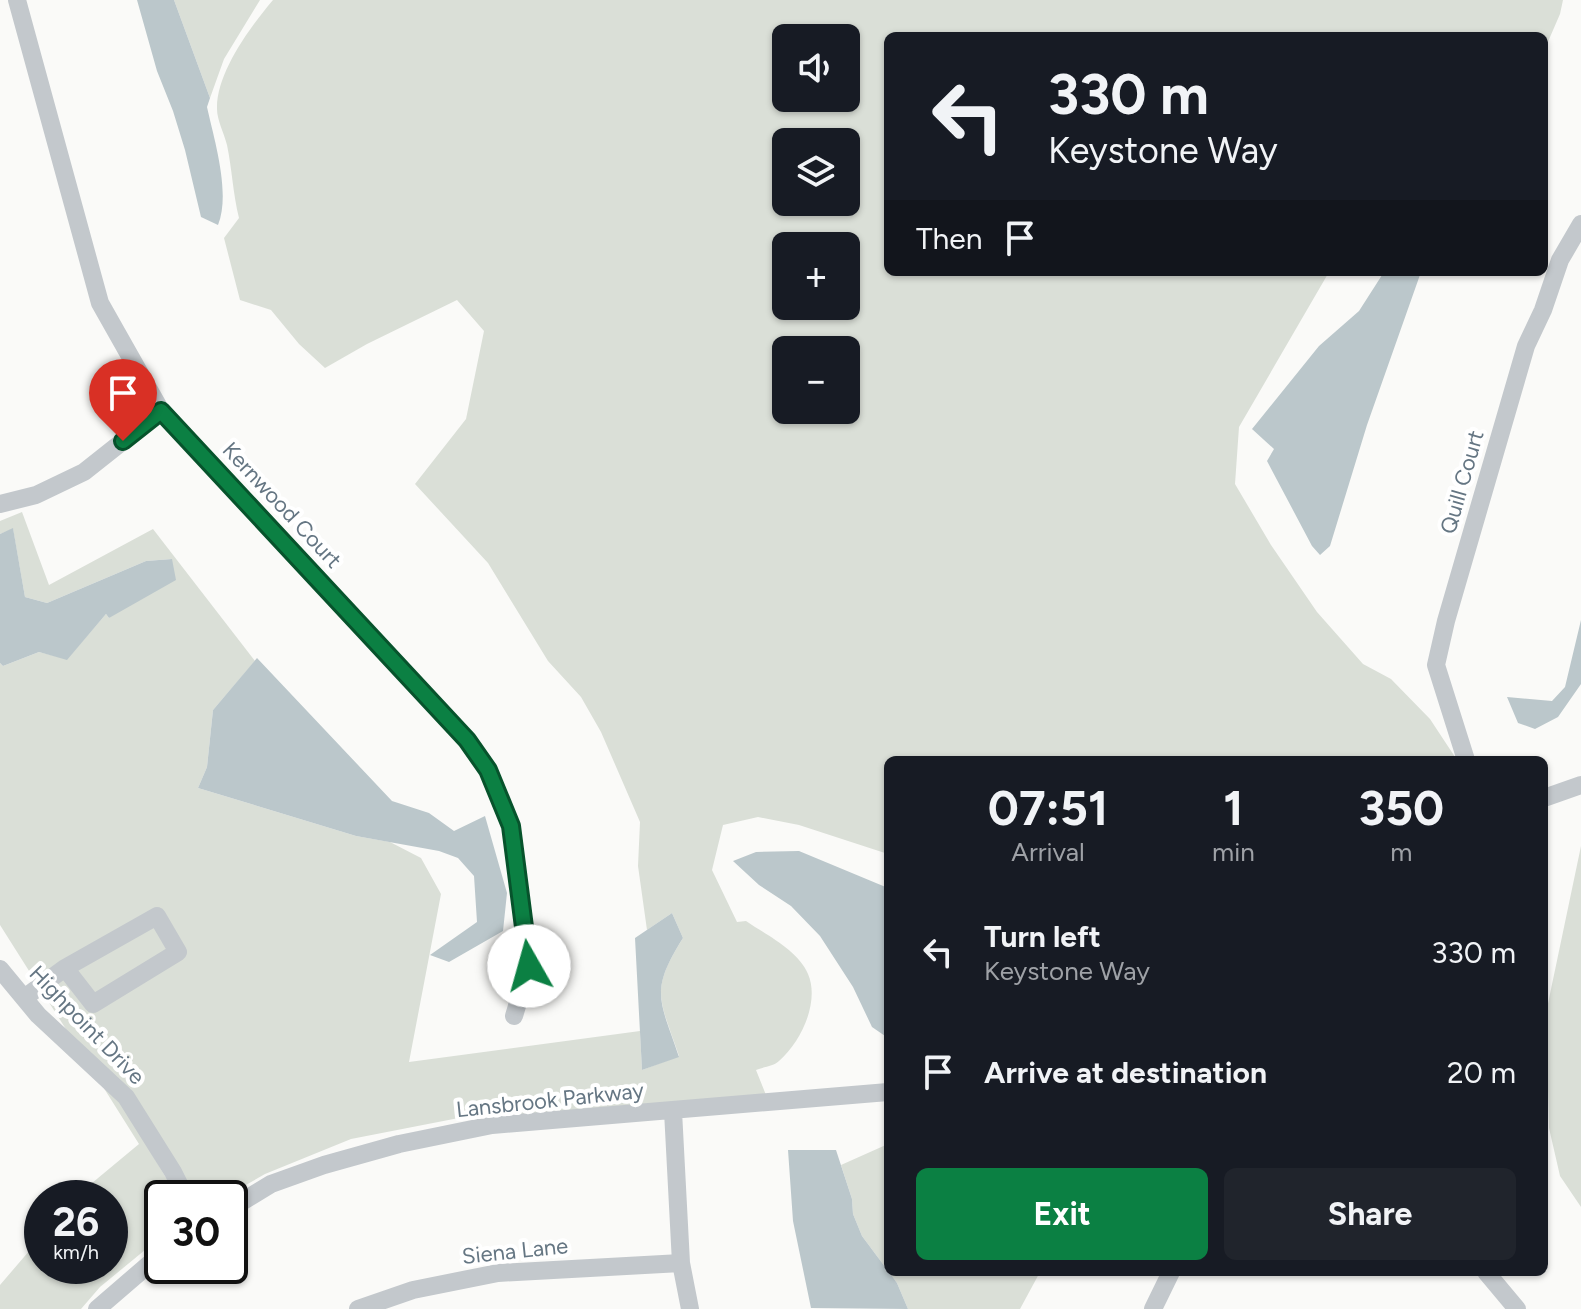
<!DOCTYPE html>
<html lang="en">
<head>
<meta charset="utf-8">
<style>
  body { margin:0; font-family:Figtree,sans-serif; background:#20242c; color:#f1f3f6; height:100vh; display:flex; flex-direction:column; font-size:30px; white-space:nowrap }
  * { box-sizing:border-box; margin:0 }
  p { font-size:26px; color:#9ea1a6 }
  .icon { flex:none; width:44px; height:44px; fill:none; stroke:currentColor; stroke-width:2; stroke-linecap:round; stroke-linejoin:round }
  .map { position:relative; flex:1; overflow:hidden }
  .drawer { position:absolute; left:884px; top:756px; width:664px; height:520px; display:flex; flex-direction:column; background:#171b24; border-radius:12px; box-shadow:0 2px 6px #0004 }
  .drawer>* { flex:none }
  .guide { position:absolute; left:884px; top:32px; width:664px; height:244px; border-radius:12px; box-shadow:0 2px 6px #0004; background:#171b24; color:#f1f3f6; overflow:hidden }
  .tools { position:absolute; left:772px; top:24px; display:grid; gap:16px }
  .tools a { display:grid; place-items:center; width:88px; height:88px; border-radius:12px; background:#171b24; box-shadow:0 2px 6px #0004; font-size:40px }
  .speed { position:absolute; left:24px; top:1180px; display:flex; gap:16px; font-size:40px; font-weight:700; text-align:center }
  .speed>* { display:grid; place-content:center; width:104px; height:104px; border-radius:50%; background:#171b24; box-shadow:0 2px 6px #0004; line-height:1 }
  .speed small { font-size:20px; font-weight:400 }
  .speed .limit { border:4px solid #111; border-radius:12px; background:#fff; color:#111 }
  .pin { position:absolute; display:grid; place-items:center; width:68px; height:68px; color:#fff; margin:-82px -34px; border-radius:50% 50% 50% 0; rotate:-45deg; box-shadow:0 0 8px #0007 }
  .pin .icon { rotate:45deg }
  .me { position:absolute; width:88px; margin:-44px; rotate:353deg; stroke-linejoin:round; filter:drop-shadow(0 0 6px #0008) }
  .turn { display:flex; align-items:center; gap:28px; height:168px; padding:0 32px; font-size:36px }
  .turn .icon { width:104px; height:104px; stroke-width:2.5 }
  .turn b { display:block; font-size:56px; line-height:68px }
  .then { display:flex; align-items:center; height:76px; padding:0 32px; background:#0003; gap:16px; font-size:30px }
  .eta { display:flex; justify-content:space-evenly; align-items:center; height:136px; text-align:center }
  .eta b { font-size:48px; font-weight:700; line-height:56px }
  .button { display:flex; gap:16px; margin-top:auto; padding:16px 32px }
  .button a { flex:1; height:92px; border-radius:12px; background:#0b8043; color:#fff; font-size:32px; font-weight:700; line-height:92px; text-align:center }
  .button a+a { background:#20242c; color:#f1f3f6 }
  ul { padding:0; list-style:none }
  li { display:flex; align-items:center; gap:24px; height:120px; padding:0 32px }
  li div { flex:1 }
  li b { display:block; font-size:30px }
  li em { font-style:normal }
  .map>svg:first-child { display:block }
  .green { fill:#dadfd7; fill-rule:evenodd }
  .water { fill:#bbc7cb }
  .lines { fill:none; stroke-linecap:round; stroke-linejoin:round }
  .minor { stroke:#c3c8cc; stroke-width:18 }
  .route-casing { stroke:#07532c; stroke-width:20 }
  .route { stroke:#0b8043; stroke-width:14 }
  .labels { text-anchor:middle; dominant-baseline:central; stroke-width:8; stroke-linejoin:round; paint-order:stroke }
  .street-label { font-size:22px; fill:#657683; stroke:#fff }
</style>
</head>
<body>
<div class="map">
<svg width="1581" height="1309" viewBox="0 0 1581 1309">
  <rect width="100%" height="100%" fill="#fafaf8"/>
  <path class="green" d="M174 0H260L224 59 210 98Z
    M273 0H1563L1560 14 1544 51V36H888V272H1329L1239 427 1235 484 1271 545 1317 612 1363 664 1391 679 1430 719 1457 760H888V854L799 825 758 817 723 825 712 870 737 922 746 921C766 935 798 950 808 974 820 1002 801 1042 779 1061 774 1066 763 1067 756 1070L766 1095 513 1116 510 1108 351 1139 265 1174 223 1198H194L69 1034 0 925V663L3 666 39 652 67 659 106 614 109 618 172 559 146 561 47 603 25 597 13 529 0 534V521L22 512 49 585 153 529 255 661 213 710 207 767 198 788 356 836 390 842 421 858 441 894 409 1062 640 1031 642 1070 679 1056C660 999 649 992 683 938L672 913 647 930 638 866 640 822 601 732 581 697 548 661 488 563 415 484 466 419 484 331 457 300 367 344 325 368 299 344 271 310 240 300 224 238 239 218C233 194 232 169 227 145 224 133 217 120 217 109 216 73 251 26 273 0ZM786 38H846V98H786ZM786 142H846V202H786ZM786 246H846V306H786ZM786 350H846V410H786Z
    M1581 846V1207L1560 1176 1549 1128 1546 1013Z
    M100 1082 121 1102 178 1198H162V1236L100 1287 81 1309H0V1285L42 1236V1266H110V1198H74L139 1144Z
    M888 1144V1271L862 1236 853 1214 852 1199 841 1165Z
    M888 1272H1040L1020 1309H908L897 1283Z"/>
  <path class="water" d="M137 0H174L210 98 207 107C214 139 231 193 218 225L201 217 185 150 173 111 157 71Z
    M1384 272H1421L1367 425 1330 546 1320 555 1312 546 1267 461 1274 449 1252 429 1319 346 1359 311Z
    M13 528 25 597 47 603 146 561 172 559 176 580 109 618 106 614 67 660 39 652 3 666 0 663V534Z
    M1581 620V684L1558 717 1535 729 1518 723 1507 697 1552 701 1565 687Z
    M257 658 392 801 429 813 454 831 485 816 507 893 503 931 449 962 430 955 477 922 474 876 458 858 439 851 356 836 198 788 207 767 213 710Z
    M799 851 888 888V1038L872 1027 853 987 820 936 791 906 759 885 733 861 756 852Z
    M672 913 683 938C649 992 660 1000 679 1057L642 1070 635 938Z
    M788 1150H836L852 1199 853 1214 862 1236 897 1283 908 1309 811 1308 793 1221Z"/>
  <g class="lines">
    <path class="minor" d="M17 0 100 303 161 411 467 740 488 770 511 826 529 966 514 1016
      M0 504 36 495 84 472 161 411
      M1466 760 1436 665 1446 621 1526 346 1543 310 1560 260 1581 224
      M1544 798 1581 785
      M0 969 38 1015 126 1097 173 1172 186 1198
      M24 998 65 968 157 916 178 952 93 1004 65 968
      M673 1111 681 1263 690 1309
      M230 1209 271 1184 324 1165 399 1144 492 1125 888 1092
      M1486 1272 1517 1309
      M97 1309 162 1253
      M358 1309 413 1290 498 1273 681 1263
      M1153 1309 1171 1272"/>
  </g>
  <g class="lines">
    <g class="route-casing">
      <path id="route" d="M123 441 161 411 467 740 488 770 511 826 529 966"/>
    </g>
    <use href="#route" class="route"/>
  </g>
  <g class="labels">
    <g class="street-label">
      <text transform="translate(1462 482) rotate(-74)">Quill Court</text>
      <text transform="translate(282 505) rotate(47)">Kernwood Court</text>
      <text transform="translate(87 1025) rotate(46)">Highpoint Drive</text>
      <text transform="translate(550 1100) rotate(-6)">Lansbrook Parkway</text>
      <text transform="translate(515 1251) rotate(-6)">Siena Lane</text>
    </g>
  </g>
</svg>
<div class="tools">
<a><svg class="icon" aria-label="sound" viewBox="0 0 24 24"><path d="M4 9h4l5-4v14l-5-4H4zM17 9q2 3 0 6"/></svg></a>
<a><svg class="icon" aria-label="layers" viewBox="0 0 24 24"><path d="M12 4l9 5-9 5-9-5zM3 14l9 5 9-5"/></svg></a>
<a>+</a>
<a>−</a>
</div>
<div class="speed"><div>26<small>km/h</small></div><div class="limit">30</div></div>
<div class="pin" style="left:123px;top:441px;background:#d93025"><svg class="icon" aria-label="arrive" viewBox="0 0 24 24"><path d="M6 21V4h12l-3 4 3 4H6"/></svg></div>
<svg class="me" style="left:529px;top:966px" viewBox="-20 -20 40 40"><circle r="19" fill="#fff"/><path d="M0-13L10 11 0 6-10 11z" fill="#0b8043"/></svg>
<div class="guide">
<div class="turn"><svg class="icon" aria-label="left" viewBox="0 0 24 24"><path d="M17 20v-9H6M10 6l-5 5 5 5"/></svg><div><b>330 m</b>Keystone Way</div></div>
<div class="then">Then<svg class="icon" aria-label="arrive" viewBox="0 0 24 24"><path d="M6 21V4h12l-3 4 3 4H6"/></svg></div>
</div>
<section class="drawer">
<div class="eta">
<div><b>07:51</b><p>Arrival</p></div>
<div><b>1</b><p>min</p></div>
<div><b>350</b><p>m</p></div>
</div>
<ul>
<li><svg class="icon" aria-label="left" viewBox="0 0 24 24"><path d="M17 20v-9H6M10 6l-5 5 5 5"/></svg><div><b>Turn left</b><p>Keystone Way</p></div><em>330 m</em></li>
<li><svg class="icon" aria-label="arrive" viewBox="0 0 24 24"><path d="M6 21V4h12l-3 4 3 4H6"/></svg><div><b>Arrive at destination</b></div><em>20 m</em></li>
</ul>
<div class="button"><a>Exit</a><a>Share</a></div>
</section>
</div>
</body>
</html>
